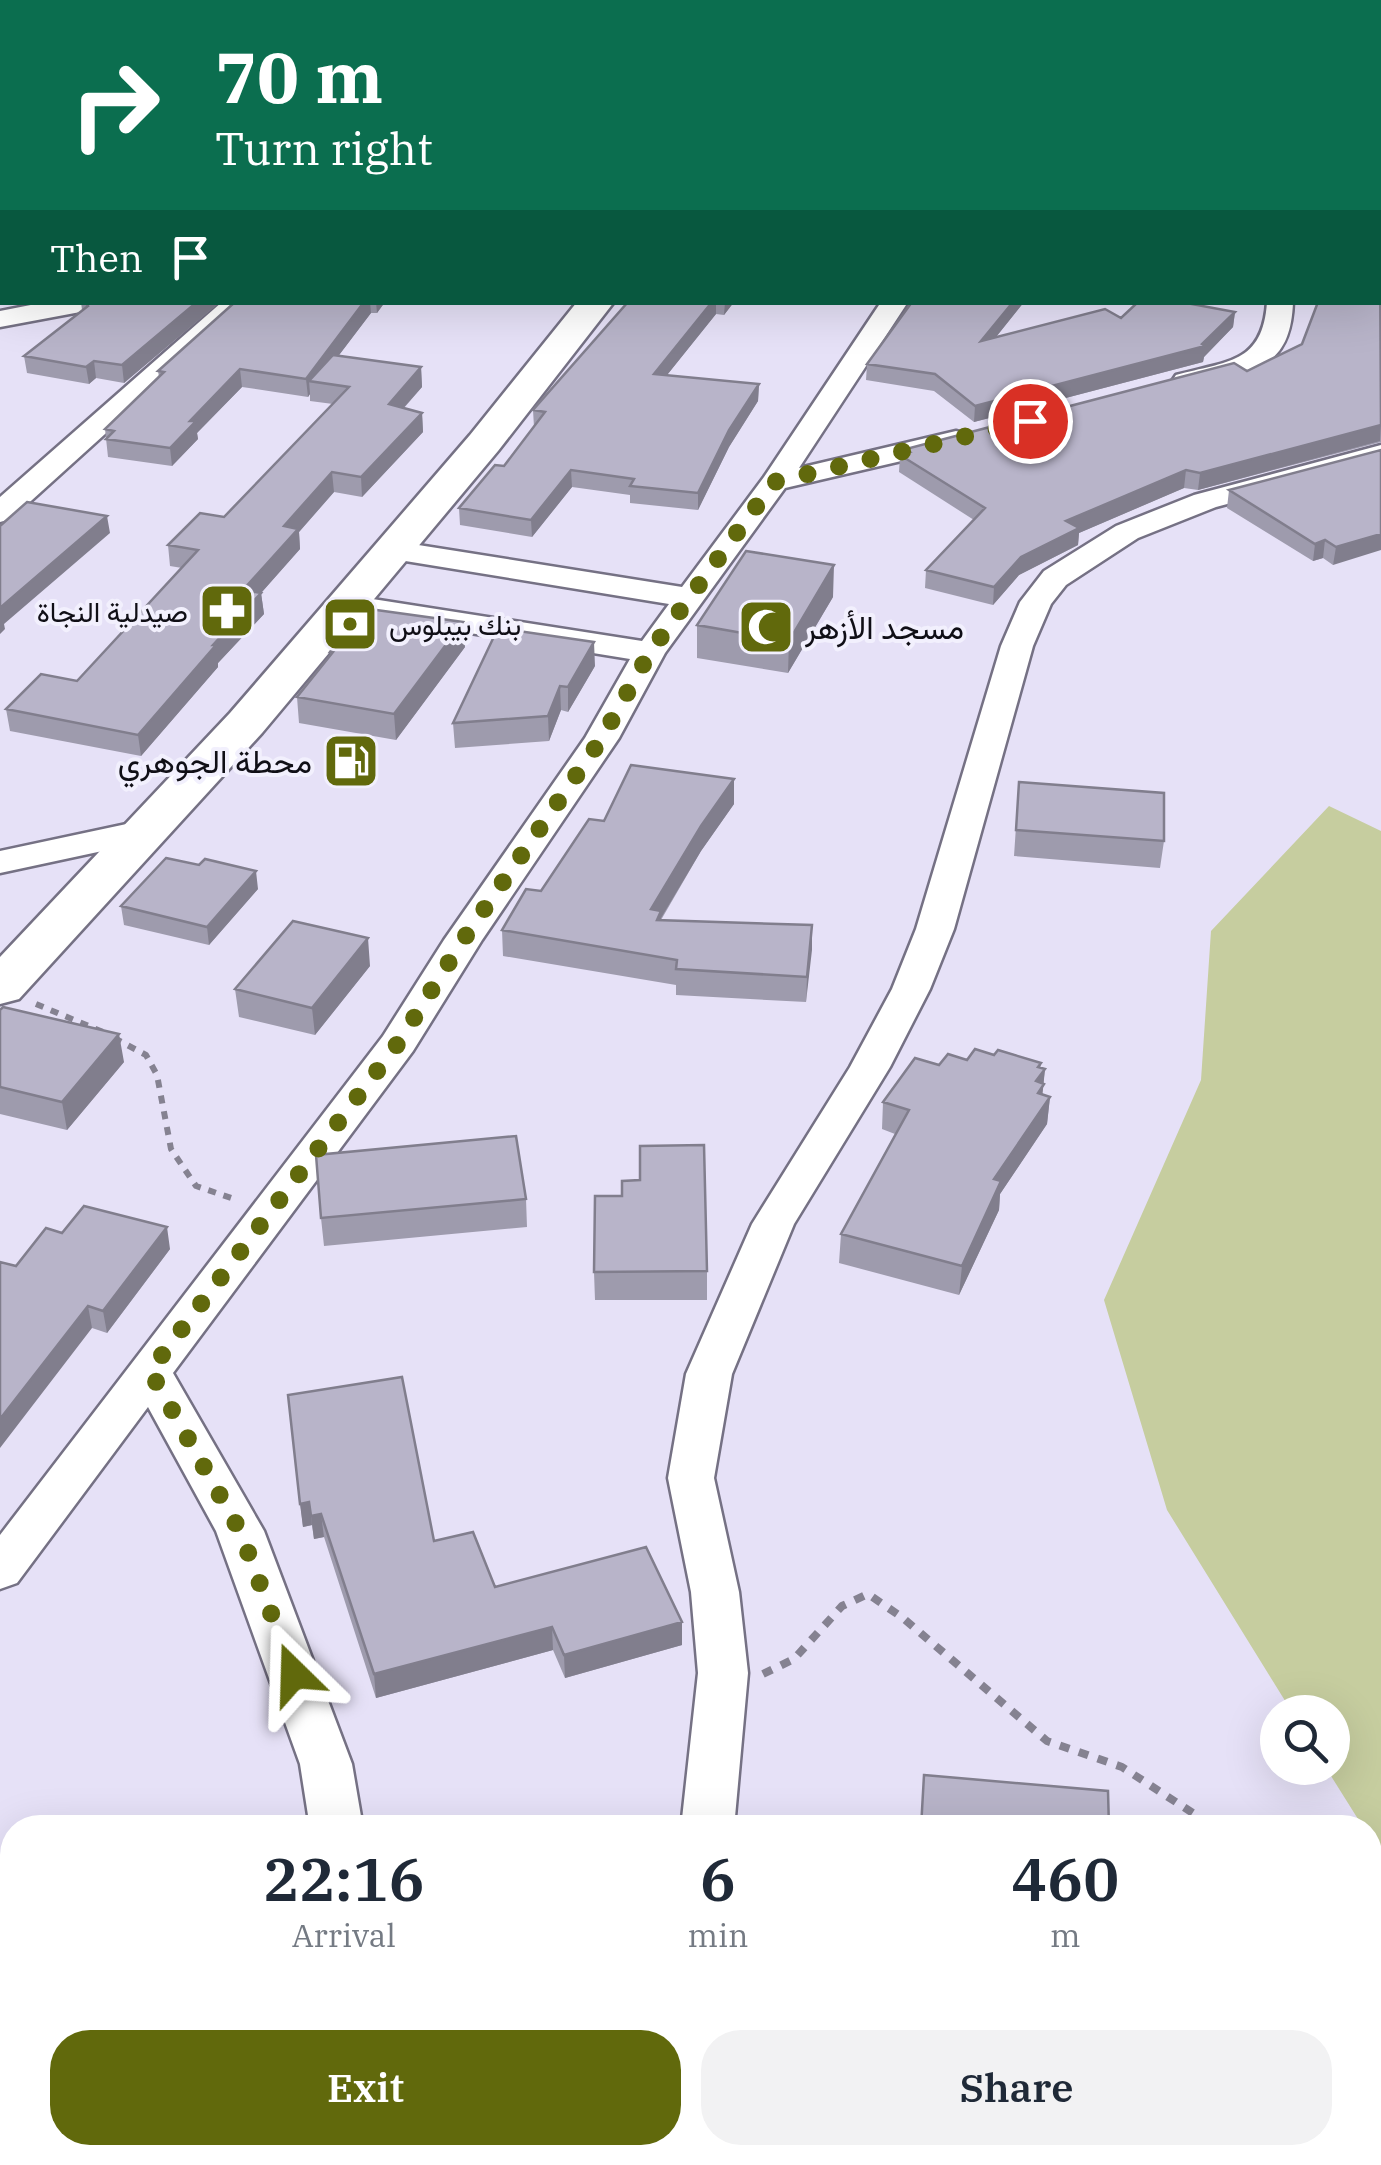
<!DOCTYPE html>
<html lang="en">
<head>
<meta charset="utf-8">
<style>
  body { margin:0; font-family:"IBM Plex Serif",Vazirmatn,serif; background:#f2f2f3; color:#1f2937; height:100vh; display:flex; flex-direction:column; font-size:38px; white-space:nowrap }
  * { box-sizing:border-box; margin:0 }
  p { font-size:32px; color:#747a83 }
  .icon { flex:none; width:55px; height:55px; fill:none; stroke:currentColor; stroke-width:2; stroke-linecap:round; stroke-linejoin:round }
  .map { position:relative; flex:1; overflow:hidden }
  .drawer { position:absolute; left:0px; top:1815px; width:1382px; height:350px; display:flex; flex-direction:column; background:#fff; border-radius:40px 40px 0 0; box-shadow:0 10px 40px #0002 }
  .drawer>* { flex:none }
  .top-card { position:absolute; left:0px; top:0px; width:1382px; height:305px; box-shadow:0 10px 40px #0002; background:#0b6e4f; color:#fff; overflow:hidden }
  .controls { position:absolute; left:1260px; top:1695px; display:grid; gap:20px }
  .controls a { display:grid; place-items:center; width:90px; height:90px; border-radius:50%; background:#fff; box-shadow:0 10px 40px #0002; font-size:50px }
  .pin { position:absolute; display:grid; place-items:center; width:85px; height:85px; color:#fff; margin:-42px; border:5px solid #fff; border-radius:50%; box-shadow:0 2px 10px #0007 }
  .me { position:absolute; width:110px; margin:-55px; rotate:338deg; stroke-linejoin:round; filter:drop-shadow(0 0 8px #0008) }
  .turn { display:flex; align-items:center; gap:35px; height:210px; padding:0 50px; font-size:45px }
  .turn .icon { width:130px; height:130px; stroke-width:2.5 }
  .turn b { display:block; font-size:70px; line-height:85px }
  .then { display:flex; align-items:center; height:95px; padding:0 50px; background:#0003; gap:20px; font-size:38px }
  .eta { display:flex; justify-content:space-evenly; align-items:center; height:170px; text-align:center }
  .eta b { font-size:60px; font-weight:600; line-height:70px }
  .action { display:flex; gap:20px; margin-top:auto; padding:20px 50px }
  .action a { flex:1; height:115px; border-radius:40px; background:#61690c; color:#fff; font-size:40px; font-weight:600; line-height:115px; text-align:center }
  .action a+a { background:#f2f2f3; color:#1f2937 }
  .map>svg:first-child { display:block }
  .green { fill:#c6cd9f }
  .lines { fill:none; stroke-linecap:round; stroke-linejoin:round }
  .street-casing { stroke:#757184; stroke-width:5 }
  .primary-casing { stroke:#757184; stroke-width:5 }
  .path-far1 { stroke:#858291; stroke-width:6; stroke-dasharray:8 8; stroke-linecap:butt }
  .path { stroke:#858291; stroke-width:8; stroke-dasharray:10 10; stroke-linecap:butt }
  .street { fill:#fff; fill-rule:evenodd }
  .primary { fill:#fff; fill-rule:evenodd }
  .wall { fill:#9e9bad }
  .shaded-wall { fill:#817e8d }
  .building { fill:#b8b4c9; stroke:#817e8d; stroke-width:2.5 }
  .route { stroke:#61690c; stroke-width:18; stroke-dasharray:0 32.4 }
  .labels { text-anchor:middle; dominant-baseline:central; stroke-width:8; stroke-linejoin:round; paint-order:stroke }
  .far-poi-label { font-size:28px; fill:#100f16; stroke:#f2f0fd; text-anchor:end }
  .poi-label { font-size:32px; fill:#100f16; stroke:#f2f0fd; text-anchor:start }
</style>
</head>
<body>
<div class="map">
<svg width="1381" height="2165" viewBox="0 0 1381 2165">
  <rect width="100%" height="100%" fill="#e6e1f7"/>
  <path class="green" d="M1329 806 1381 831V1856L1370 1838V1828L1363 1827 1326 1768H1332V1712H1292L1167 1510 1104 1300 1201 1080 1211 931Z
    M1381 1897V2165H1263L1268 2153 1370 2152V1922Z"/>
  <g class="lines">
    <g class="street-casing">
      <path id="street" d="M190 0H213L215 2H192Z
        M793 0H817L819 2H795Z
        M46 302H104L91 310 0 327V311Z
        M222 302H251L11 519 0 522V497Z
        M881 302H908L799 468 956 431 966 434 970 440 966 446 785 488 665 653 619 738 482 940 413 1051 173 1373 264 1531 352 1764 363 1828H310L300 1764 216 1531 148 1407 17 1583 0 1589V1535L383 1036 444 940 585 738 630 659 347 613 336 611 331 604 336 597 347 595 642 641 669 604 393 559 382 557 378 550 382 543 393 541 682 587 764 477Z
        M1267 302H1293C1291 358 1266 369 1216 381 1202 385 1190 390 1176 387L1172 381 1176 375C1227 361 1263 364 1267 302Z
        M1381 445V463L1216 507 1138 538 1066 585 1051 604 1033 646 954 929 930 989 890 1067 794 1224 732 1374 714 1478 739 1592 748 1673 734 1828H681L698 1673 691 1592 668 1478 686 1374 752 1224 850 1067 892 989 916 929 1001 646 1020 602 1044 571 1116 526 1194 495Z
        M150 819 163 822 168 830 163 838 0 873V851Z
        M310 2152H368V2165H310Z
        M651 2152H709V2165H651Z"/>
    </g>
    <g class="primary-casing">
      <path id="primary" d="M577 302H614L498 451 262 733 19 999 0 1004V957L230 713 470 435Z"/>
    </g>
    <path class="path-far1" d="M36 1004 103 1032
      M114 1038 146 1055 157 1075 171 1149 196 1186 237 1200"/>
    <path class="path" d="M763 1674 794 1659 842 1606 868 1594 903 1618 1047 1741 1122 1767 1202 1819 1207 1828"/>
    <use href="#street" class="street"/>
    <use href="#primary" class="primary"/>
  </g>
  <path class="wall" d="M245 0H316L320 2H249Z
    M472 0H552V2H475Z
    M687 0H705L704 2H691Z
    M838 0H943L937 2H842Z
    M1381 0V207H1380Z
    M2 133V222L0 220V134Z
    M1381 256V442L1198 490 1184 488 1079 533 1078 545 1019 575 993 605 925 588 926 570 974 520 899 472 900 455 905 453 906 449 1247 371 1302 344Z
    M81 302H220L124 383 96 378 89 384 27 373 24 356 82 310Z
    M235 302H385L377 313H371L338 356 421 367 422 387 404 408 422 413 423 432 362 497 334 492 299 532 300 549 261 593 264 614 218 663V667L141 756 10 731 6 709 77 681 182 568 170 566 168 545 224 517 333 404 310 401V394L308 397 242 387 197 433 198 439 172 466 108 457 105 429 159 377 158 371Z
    M628 302H734L724 315 716 314 667 375 759 384 758 401 729 447 698 510 630 503V495L572 487 532 537 460 525 459 508 504 466 534 427 533 410Z
    M1024 302 996 337 1121 318 1235 312 1233 327 1204 357 1203 362 974 422 934 391 866 380 867 364Z
    M1381 450 1333 565 1323 558 1313 561 1227 508 1229 490Z
    M833 597 788 673 697 658V625Z
    M465 647 396 740 299 723 297 697 330 656V652Z
    M595 666 568 712 561 710 549 741 455 748 453 723Z
    M734 779V804L701 851 661 920 812 925 806 1002 676 995V985L503 956 502 930 541 891 604 821Z
    M1019 782 1164 841 1160 868 1014 856Z
    M258 889 209 945 124 925 121 906Z
    M370 966 315 1035 239 1017 235 989Z
    M0 1010 124 1062 67 1130 0 1114Z
    M994 1055 1045 1069 1042 1094 1050 1097 1047 1124 1000 1194 999 1210 959 1295 839 1263 841 1234 895 1134 882 1129 883 1102 939 1065Z
    M640 1180 707 1271V1300H595L594 1272 622 1196Z
    M526 1199 527 1227 324 1246 321 1218Z
    M62 1233 170 1249 107 1333 92 1328 16 1266Z
    M288 1395 434 1541 495 1587 682 1645 565 1678 553 1650 376 1698 324 1537 314 1539 312 1525 303 1527Z
    M427 2152H546L428 2160Z"/>
  <path class="shaded-wall" d="M508 0H552V2H498Z
    M906 0H943L937 2H905Z
    M1198 0H1215L1211 2H1195Z
    M0 116H2V132L0 133Z
    M0 266H2V283H0Z
    M197 302H220L124 383 122 365Z
    M364 302H370L371 313 318 383 309 381 310 394 308 397 306 379Z
    M376 302H385L377 313Z
    M712 302H716V314L655 390 654 374Z
    M725 302H734L724 315Z
    M1013 302H1024L980 357 981 341Z
    M1235 312 1233 327 1204 357 1203 362 974 422 975 406 1202 344Z
    M94 361 96 378 89 384 86 367Z
    M421 367 422 387 390 423 389 404Z
    M240 369 242 387 197 433 198 439 172 466 170 448 190 421Z
    M759 384 758 401 729 447 698 510V493L729 430Z
    M422 413 423 432 362 497 361 477Z
    M1381 425 1380 441 1198 490 1200 473Z
    M571 470 572 487 532 537 531 520Z
    M1186 470 1184 488 1079 533 1078 545 1019 575 993 605 994 587 1021 557 1066 521Z
    M332 472 334 492 299 532 300 549 247 609 261 593 264 614 218 663V667L141 756 138 735 213 645 243 590 284 526Z
    M107 516 110 533 4 624 5 629 0 634V608Z
    M1381 534V550L1333 565 1336 547Z
    M1325 540 1323 558 1313 561 1315 544Z
    M834 565 833 597 788 673 789 641Z
    M463 622 465 647 396 740 394 714Z
    M594 642 595 666 568 712V687Z
    M560 686 561 710 549 741 548 716Z
    M734 779V804L701 851 661 918V936L651 909 701 826Z
    M256 871 258 889 209 945 207 927Z
    M812 925V950L806 1002 807 977Z
    M368 938 370 966 315 1035 312 1008Z
    M119 1034 124 1062 67 1130 62 1102Z
    M1041 1063 1039 1077 1045 1069 1041 1109 1050 1097 1047 1124 1000 1194 999 1210 959 1295 962 1266 994 1179 1033 1109 1038 1067Z
    M167 1227 170 1249 107 1333 103 1311Z
    M88 1306 92 1328 0 1448V1419Z
    M309 1502 312 1525 303 1527 300 1504Z
    M321 1514 324 1537 314 1539 311 1516Z
    M682 1622V1645L565 1678 564 1655Z
    M552 1627 553 1650 376 1698 374 1674Z"/>
  <path class="building" d="M0 0H169L171 2H2V120V116H0Z
    M262 0H316L320 2H266Z
    M404 0H465L468 2H389Z
    M738 0H788L793 2H722Z
    M1021 0H1198L1195 2H1018Z
    M1256 0H1381V6L1380 2H1253Z
    M1380 14 1381 19V95L1380 94Z
    M1381 109V191H1380Z
    M2 133V207L0 205V134Z
    M2 223V266H0V224Z
    M1380 256 1381 425 1200 473 1186 470 1066 521 1079 528 1021 557 994 587 926 570 985 508 900 455 910 452 906 449 1234 363 1247 371 1302 344 1318 302H1380Z
    M85 302H197L122 365 94 361 86 367 24 356 88 306Z
    M235 302H364L306 379 240 369 190 421H196L170 448 106 439 114 431 105 429 164 372 158 371Z
    M628 302H712L654 374 759 384 729 430 698 493 630 486 634 479 571 470 531 520 459 508 495 465 504 466 545 412 533 410Z
    M912 302H1013L981 341 1105 309 1121 318 1138 302H1181L1235 312 1202 344 1205 346 975 406 935 374 867 364Z
    M333 355 421 367 389 404 422 413 361 477 332 472 284 526 298 529 243 590 261 593 213 645H216L138 735 6 709 41 674 77 681 198 550 168 545 200 513 224 517 349 387 309 381Z
    M1381 450V534L1336 547 1325 540 1315 544 1229 490Z
    M27 502 107 516 0 608V526Z
    M746 551 834 565 789 641 697 625Z
    M362 608 463 622 394 714 297 697 333 652H330Z
    M498 628 594 642 568 687 560 686 548 716 453 723Z
    M631 765 734 779 701 826 651 909 661 911 657 920 812 925 807 977 676 969 677 960 502 930 526 889 541 891 589 819 604 821Z
    M1019 782 1164 793V841L1016 830Z
    M166 858 199 865 205 859 256 871 207 927 121 906Z
    M293 921 368 938 312 1008 235 989Z
    M3 1007 119 1034 62 1102 0 1087V1010Z
    M975 1049 994 1055 998 1050 1041 1063 1038 1067 1045 1069 1036 1081 1044 1084 1038 1093 1050 1097 994 1179 1001 1181 962 1266 841 1234 909 1110 883 1102 915 1058 939 1065 948 1054 967 1060Z
    M516 1136 526 1199 321 1218 316 1155Z
    M704 1145 707 1271 594 1272 595 1196H622V1181L640 1180V1146Z
    M84 1206 167 1227 103 1311 88 1306 0 1419V1262L16 1266 46 1228 62 1233Z
    M402 1377 434 1541 473 1532 495 1587 646 1547 682 1622 564 1655 552 1627 374 1674 321 1514 311 1516 309 1502 300 1504 288 1395Z
    M924 1775 1108 1791 1109 1828H921Z
    M579 1819 580 1828H485Z"/>
  <g class="lines">
    <path class="route" d="M294 1674 240 1531 150 1371 399 1042 463 940 602 738 650 652 774 482 1030 421"/>
  </g>
  <defs>
    <g id="pharmacy-square" transform="scale(2.875)"><rect x="-9" y="-9" width="18" height="18" rx="4" fill="#61690c" stroke="#f2f0fd"/><path d="M-2-6h4v4h4v4h-4v4h-4v-4h-4v-4h4Z" fill="#fff"/></g>
    <g id="bank-square" transform="scale(2.875)"><rect x="-9" y="-9" width="18" height="18" rx="4" fill="#61690c" stroke="#f2f0fd"/><path d="M-6-4H6V4H-6ZM0-2.3a2.3 2.3 0 1 0 0 4.6a2.3 2.3 0 1 0 0-4.6Z" fill="#fff"/></g>
    <g id="mosque-square" transform="scale(2.875)"><rect x="-9" y="-9" width="18" height="18" rx="4" fill="#61690c" stroke="#f2f0fd"/><path d="M3.5-4.9A6 6 0 1 0 3.5 4.9A5 5 0 1 1 3.5-4.9Z" fill="#fff"/></g>
    <g id="fuel-square" transform="scale(2.875)"><rect x="-9" y="-9" width="18" height="18" rx="4" fill="#61690c" stroke="#f2f0fd"/><path d="M-5.5-6h7V0h2V4h1.3V-2.5L3-4.5l.8-.8L6-3V5H2.5V1h-1V6h-7ZM-4.2-4.7v3.2H.2V-4.7Z" fill="#fff"/></g>
  </defs>
  <g fill-rule="evenodd">
    <use href="#pharmacy-square" x="227" y="611"/>
    <use href="#bank-square" x="350" y="624"/>
    <use href="#mosque-square" x="766" y="627"/>
    <use href="#fuel-square" x="351" y="761"/>
  </g>
  <g class="labels">
    <g class="far-poi-label">
      <text x="188" y="611">صيدلية النجاة</text>
      <text x="389" y="624" text-anchor="start">بنك بيبلوس</text>
    </g>
    <g class="poi-label">
      <text x="805" y="627">مسجد الأزهر</text>
      <text x="312" y="761" text-anchor="end">محطة الجوهري</text>
    </g>
  </g>
</svg>
<div class="controls">
<a><svg class="icon" aria-label="search" viewBox="0 0 24 24"><circle cx="10" cy="10" r="6"/><path d="M15 15l6 6"/></svg></a>
</div>
<div class="pin" style="left:1030px;top:421px;background:#d93025"><svg class="icon" aria-label="arrive" viewBox="0 0 24 24"><path d="M6 21V4h12l-3 4 3 4H6"/></svg></div>
<svg class="me" style="left:294px;top:1674px" viewBox="-20 -20 40 40"><path d="M0-17L14 15 0 8-14 15z" fill="#61690c" stroke="#fff" stroke-width="4"/></svg>
<div class="top-card">
<div class="turn"><svg class="icon" aria-label="right" viewBox="0 0 24 24"><path d="M7 20v-9h11M14 6l5 5-5 5"/></svg><div><b>70 m</b>Turn right</div></div>
<div class="then">Then<svg class="icon" aria-label="arrive" viewBox="0 0 24 24"><path d="M6 21V4h12l-3 4 3 4H6"/></svg></div>
</div>
<section class="drawer">
<div class="eta">
<div><b>22:16</b><p>Arrival</p></div>
<div><b>6</b><p>min</p></div>
<div><b>460</b><p>m</p></div>
</div>
<div class="action"><a>Exit</a><a>Share</a></div>
</section>
</div>
</body>
</html>
